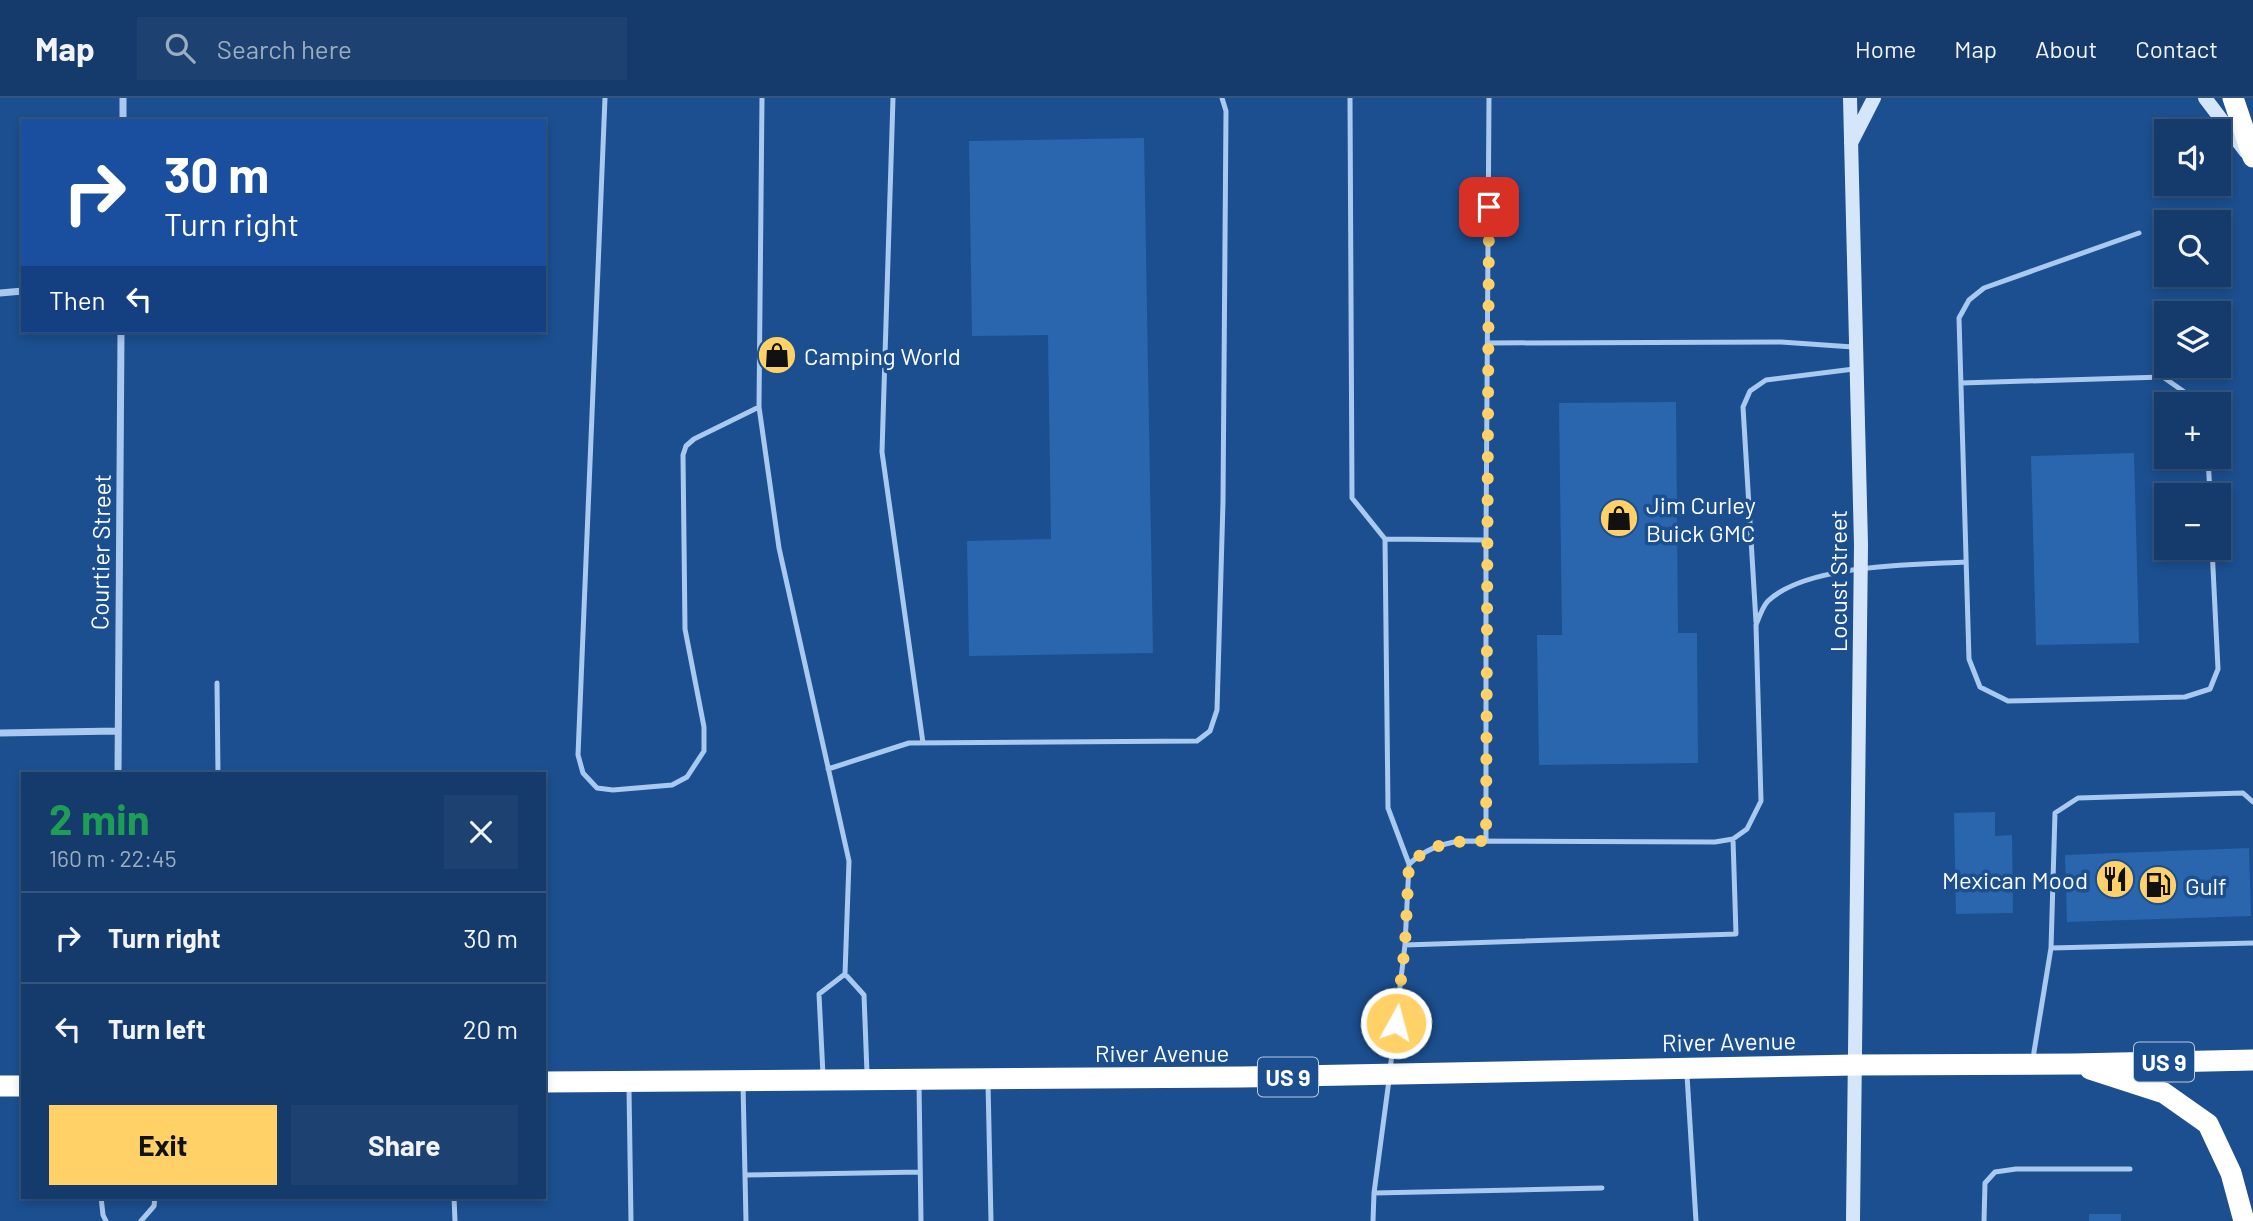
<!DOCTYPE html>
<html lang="en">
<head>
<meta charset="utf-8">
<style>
  body { margin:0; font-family:Barlow,sans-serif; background:#1d4271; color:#f1f3f6; height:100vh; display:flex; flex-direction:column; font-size:26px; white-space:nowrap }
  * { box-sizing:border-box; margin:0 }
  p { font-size:23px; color:#9dadc1 }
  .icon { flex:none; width:38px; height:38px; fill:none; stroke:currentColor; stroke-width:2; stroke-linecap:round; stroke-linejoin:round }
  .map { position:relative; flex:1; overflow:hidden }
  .drawer { position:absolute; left:21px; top:674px; width:525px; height:427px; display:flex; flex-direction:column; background:#143b6b; border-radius:0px; box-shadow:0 4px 10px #0003,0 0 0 2px #33557e }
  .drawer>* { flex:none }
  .banner { position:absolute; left:21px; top:21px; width:525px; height:214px; border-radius:0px; box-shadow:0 4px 10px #0003,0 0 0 2px #33557e; background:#1a4fa0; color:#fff; overflow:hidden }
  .buttons { position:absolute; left:2154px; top:21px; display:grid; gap:14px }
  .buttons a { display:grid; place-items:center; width:77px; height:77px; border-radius:0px; background:#143b6b; box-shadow:0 4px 10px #0003,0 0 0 2px #33557e; font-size:35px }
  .pin { position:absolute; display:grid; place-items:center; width:60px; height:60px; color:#fff; margin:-30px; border-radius:14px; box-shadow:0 4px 10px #0006 }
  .me { position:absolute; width:77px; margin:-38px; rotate:7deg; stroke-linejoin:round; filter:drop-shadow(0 0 5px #0008) }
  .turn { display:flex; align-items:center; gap:24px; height:147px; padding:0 28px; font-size:32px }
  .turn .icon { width:91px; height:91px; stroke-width:2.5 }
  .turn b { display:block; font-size:49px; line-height:60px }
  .then { display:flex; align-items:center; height:66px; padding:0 28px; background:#0003; gap:14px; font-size:26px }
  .round { display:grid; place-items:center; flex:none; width:74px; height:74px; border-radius:0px; background:#1d4271 }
  .summary { display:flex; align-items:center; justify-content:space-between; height:119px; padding:0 28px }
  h1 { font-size:42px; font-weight:700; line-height:52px; color:#1e9e55 }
  .button { display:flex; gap:14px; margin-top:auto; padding:14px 28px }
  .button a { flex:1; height:80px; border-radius:0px; background:#ffd166; color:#111; font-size:28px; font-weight:700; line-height:80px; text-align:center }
  .button a+a { background:#1d4271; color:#f1f3f6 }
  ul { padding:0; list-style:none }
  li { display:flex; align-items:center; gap:21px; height:91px; padding:0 28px; border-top:2px solid #33557e }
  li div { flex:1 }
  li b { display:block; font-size:26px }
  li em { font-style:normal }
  header { display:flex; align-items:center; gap:42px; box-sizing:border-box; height:98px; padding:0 35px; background:#143b6b; border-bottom:2px solid #33557e }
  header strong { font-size:33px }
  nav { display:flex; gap:38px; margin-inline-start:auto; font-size:24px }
  .search { width:490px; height:63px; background:#1d4271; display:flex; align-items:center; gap:18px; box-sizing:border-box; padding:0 24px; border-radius:0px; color:#9dadc1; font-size:26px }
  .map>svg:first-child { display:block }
  .building { fill:#2a66ad }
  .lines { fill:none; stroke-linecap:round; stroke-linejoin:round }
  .lane { stroke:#a9c9ee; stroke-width:5 }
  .street { stroke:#a9c9ee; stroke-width:7 }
  .secondary { stroke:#d6e6fa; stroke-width:14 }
  .highway { stroke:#fff; stroke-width:21 }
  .route { stroke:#ffd166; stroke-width:12; stroke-dasharray:0 21.6 }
  .labels { text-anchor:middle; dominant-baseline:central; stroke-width:7; stroke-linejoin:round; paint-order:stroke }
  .shield { fill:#1b4f8f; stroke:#bbcadd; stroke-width:2 }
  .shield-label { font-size:23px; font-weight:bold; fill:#fff }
  .poi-label { font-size:24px; fill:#fff; stroke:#1b4f8f; text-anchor:start }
  .street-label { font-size:24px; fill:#fff; stroke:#1b4f8f }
</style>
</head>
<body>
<header>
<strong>Map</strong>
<div class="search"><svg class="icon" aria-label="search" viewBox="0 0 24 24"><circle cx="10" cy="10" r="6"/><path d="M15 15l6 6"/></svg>Search here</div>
<nav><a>Home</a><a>Map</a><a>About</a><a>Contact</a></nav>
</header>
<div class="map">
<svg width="2253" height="1123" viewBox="0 0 2253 1123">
  <rect width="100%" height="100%" fill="#1b4f8f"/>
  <path class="building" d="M1144 40 1153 555 969 558 967 443 1051 441 1048 237 972 238 969 43Z
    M1676 304 1678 535H1697L1698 665 1539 667 1537 537H1562L1559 305Z
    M2134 355 2139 545 2036 547 2031 358Z
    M1995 714V738L2012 737 2013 815 1956 816 1954 715Z
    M2249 750 2251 818 2067 824 2065 757Z
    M2089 1116H2121V1123H2089Z"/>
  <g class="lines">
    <path class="lane" d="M605 0 578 657 583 675 597 690 613 692 672 687 687 679 704 653V629L685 531 683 357 686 348 694 341 759 309
      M762 0 759 309 779 450 849 763 845 876
      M893 0 882 354 923 645
      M1350 0 1352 400 1385 441
      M2139 135 1984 190 1969 202 1959 220 1969 561 1980 589 2008 603 2185 599 2210 591 2218 571 2212 450
      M1488 245 1781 244 1853 249
      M1961 285 2163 279 2193 300 2196 306
      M2208 359 2210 397
      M1486 442 1489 0
      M1756 524 1743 309 1750 293 1766 282 1854 271
      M217 585 218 676
      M828 671 909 645 1197 643 1210 633 1217 612 1223 404 1226 13 1222 0
      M1409 766 1388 710 1385 441 1486 442V743
      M1405 847 1736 836 1733 741
      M2051 850 2253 845
      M2033 960 2051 850 2055 715 2078 700 2243 695 2253 704
      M1390 972 1405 847 1409 766C1425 752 1439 746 1461 743L1715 744 1733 741 1747 731 1761 703 1756 527C1759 519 1763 508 1768 503 1807 466 1914 467 1966 464
      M823 977 819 896 845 876 864 897 867 975
      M1687 977 1696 1123
      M1389 982 1374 1095 1602 1090
      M988 984 991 1123
      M919 985 921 1123
      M743 986 746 1123
      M629 990 631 1123
      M745 1077 920 1074
      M101 1099 103 1117 106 1123
      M454 1099 455 1123
      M141 1123 154 1108 155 1099
      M1373 1123 1374 1095
      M1984 1123 1985 1085 1995 1074 2016 1071H2130"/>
    <path class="street" d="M123 23V0
      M0 195 23 193
      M0 635 117 633
      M118 676 121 233"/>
    <path class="secondary" d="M1850 0 1861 447 1853 1123
      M2205 0 2246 54
      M1851 45 1874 0"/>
    <path class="highway" d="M2233 0 2253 59
      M2090 971 2164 995 2208 1026 2231 1075 2244 1123
      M544 984 1241 979 1854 967 2074 966 2253 962
      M0 988H23"/>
  </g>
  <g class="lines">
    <path class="route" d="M1396 925 1405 847 1409 766C1434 744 1453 743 1486 743L1489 109"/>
  </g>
  <defs>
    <g id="shop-disc" transform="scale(2.0125)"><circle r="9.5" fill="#ffd166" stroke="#1b4f8f"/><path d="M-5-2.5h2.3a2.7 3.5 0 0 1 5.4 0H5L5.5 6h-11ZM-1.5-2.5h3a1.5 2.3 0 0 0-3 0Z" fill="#111"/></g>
    <g id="restaurant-disc" transform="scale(2.0125)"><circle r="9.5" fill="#ffd166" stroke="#1b4f8f"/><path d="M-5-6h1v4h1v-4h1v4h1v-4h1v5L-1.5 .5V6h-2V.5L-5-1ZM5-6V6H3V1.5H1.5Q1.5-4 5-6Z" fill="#111"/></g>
    <g id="fuel-disc" transform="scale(2.0125)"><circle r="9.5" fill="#ffd166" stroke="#1b4f8f"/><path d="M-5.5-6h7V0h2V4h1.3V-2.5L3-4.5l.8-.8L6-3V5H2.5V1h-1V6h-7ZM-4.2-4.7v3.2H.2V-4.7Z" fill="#111"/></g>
  </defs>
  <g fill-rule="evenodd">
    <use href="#shop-disc" x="777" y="257"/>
    <use href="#shop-disc" x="1619" y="420"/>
    <use href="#restaurant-disc" x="2115" y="781"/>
    <use href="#fuel-disc" x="2158" y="787"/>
  </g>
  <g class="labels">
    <g class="shield">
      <rect x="2134" y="944.5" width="60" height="39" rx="5"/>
      <rect x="1258" y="959.5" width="60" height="39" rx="5"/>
    </g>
    <g class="shield-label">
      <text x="2164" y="964">US 9</text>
      <text x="1288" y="979">US 9</text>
    </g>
    <g class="poi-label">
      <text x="804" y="257">Camping World</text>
      <text x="1646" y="406">Jim Curley<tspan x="1646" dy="28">Buick GMC</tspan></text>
      <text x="2088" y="781" text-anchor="end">Mexican Mood</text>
      <text x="2185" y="787">Gulf</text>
    </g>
    <g class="street-label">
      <text transform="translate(100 454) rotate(-89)">Courtier Street</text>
      <text transform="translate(1837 483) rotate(-90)">Locust Street</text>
      <text transform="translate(1729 943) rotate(-1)">River Avenue</text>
      <text x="1162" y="954">River Avenue</text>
    </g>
  </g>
</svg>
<div class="buttons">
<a><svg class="icon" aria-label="sound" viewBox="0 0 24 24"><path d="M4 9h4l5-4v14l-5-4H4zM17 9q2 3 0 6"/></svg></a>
<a><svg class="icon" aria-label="search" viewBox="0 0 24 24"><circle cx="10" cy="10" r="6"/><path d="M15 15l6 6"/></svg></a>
<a><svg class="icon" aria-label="layers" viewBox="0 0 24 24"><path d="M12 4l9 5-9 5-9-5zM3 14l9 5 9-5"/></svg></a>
<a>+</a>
<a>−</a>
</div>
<div class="pin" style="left:1489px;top:109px;background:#d93025"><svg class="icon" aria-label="arrive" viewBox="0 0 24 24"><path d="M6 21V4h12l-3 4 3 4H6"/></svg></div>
<svg class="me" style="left:1396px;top:925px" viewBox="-20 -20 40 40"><circle r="17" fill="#ffd166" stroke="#fff" stroke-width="3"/><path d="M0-11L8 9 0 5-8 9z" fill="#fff"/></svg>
<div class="banner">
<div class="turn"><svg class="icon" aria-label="right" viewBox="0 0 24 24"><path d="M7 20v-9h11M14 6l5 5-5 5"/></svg><div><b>30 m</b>Turn right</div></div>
<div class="then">Then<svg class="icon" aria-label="left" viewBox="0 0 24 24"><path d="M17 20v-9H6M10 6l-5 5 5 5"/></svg></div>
</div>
<section class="drawer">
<div class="summary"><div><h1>2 min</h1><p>160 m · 22:45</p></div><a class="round"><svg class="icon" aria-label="close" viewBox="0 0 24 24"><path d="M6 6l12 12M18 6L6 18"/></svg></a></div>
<ul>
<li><svg class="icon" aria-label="right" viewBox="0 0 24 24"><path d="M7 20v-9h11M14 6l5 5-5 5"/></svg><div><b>Turn right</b></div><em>30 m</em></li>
<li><svg class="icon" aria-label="left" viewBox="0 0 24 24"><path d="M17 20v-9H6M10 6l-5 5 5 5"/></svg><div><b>Turn left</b></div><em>20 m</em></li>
</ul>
<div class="button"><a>Exit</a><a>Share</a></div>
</section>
</div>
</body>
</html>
